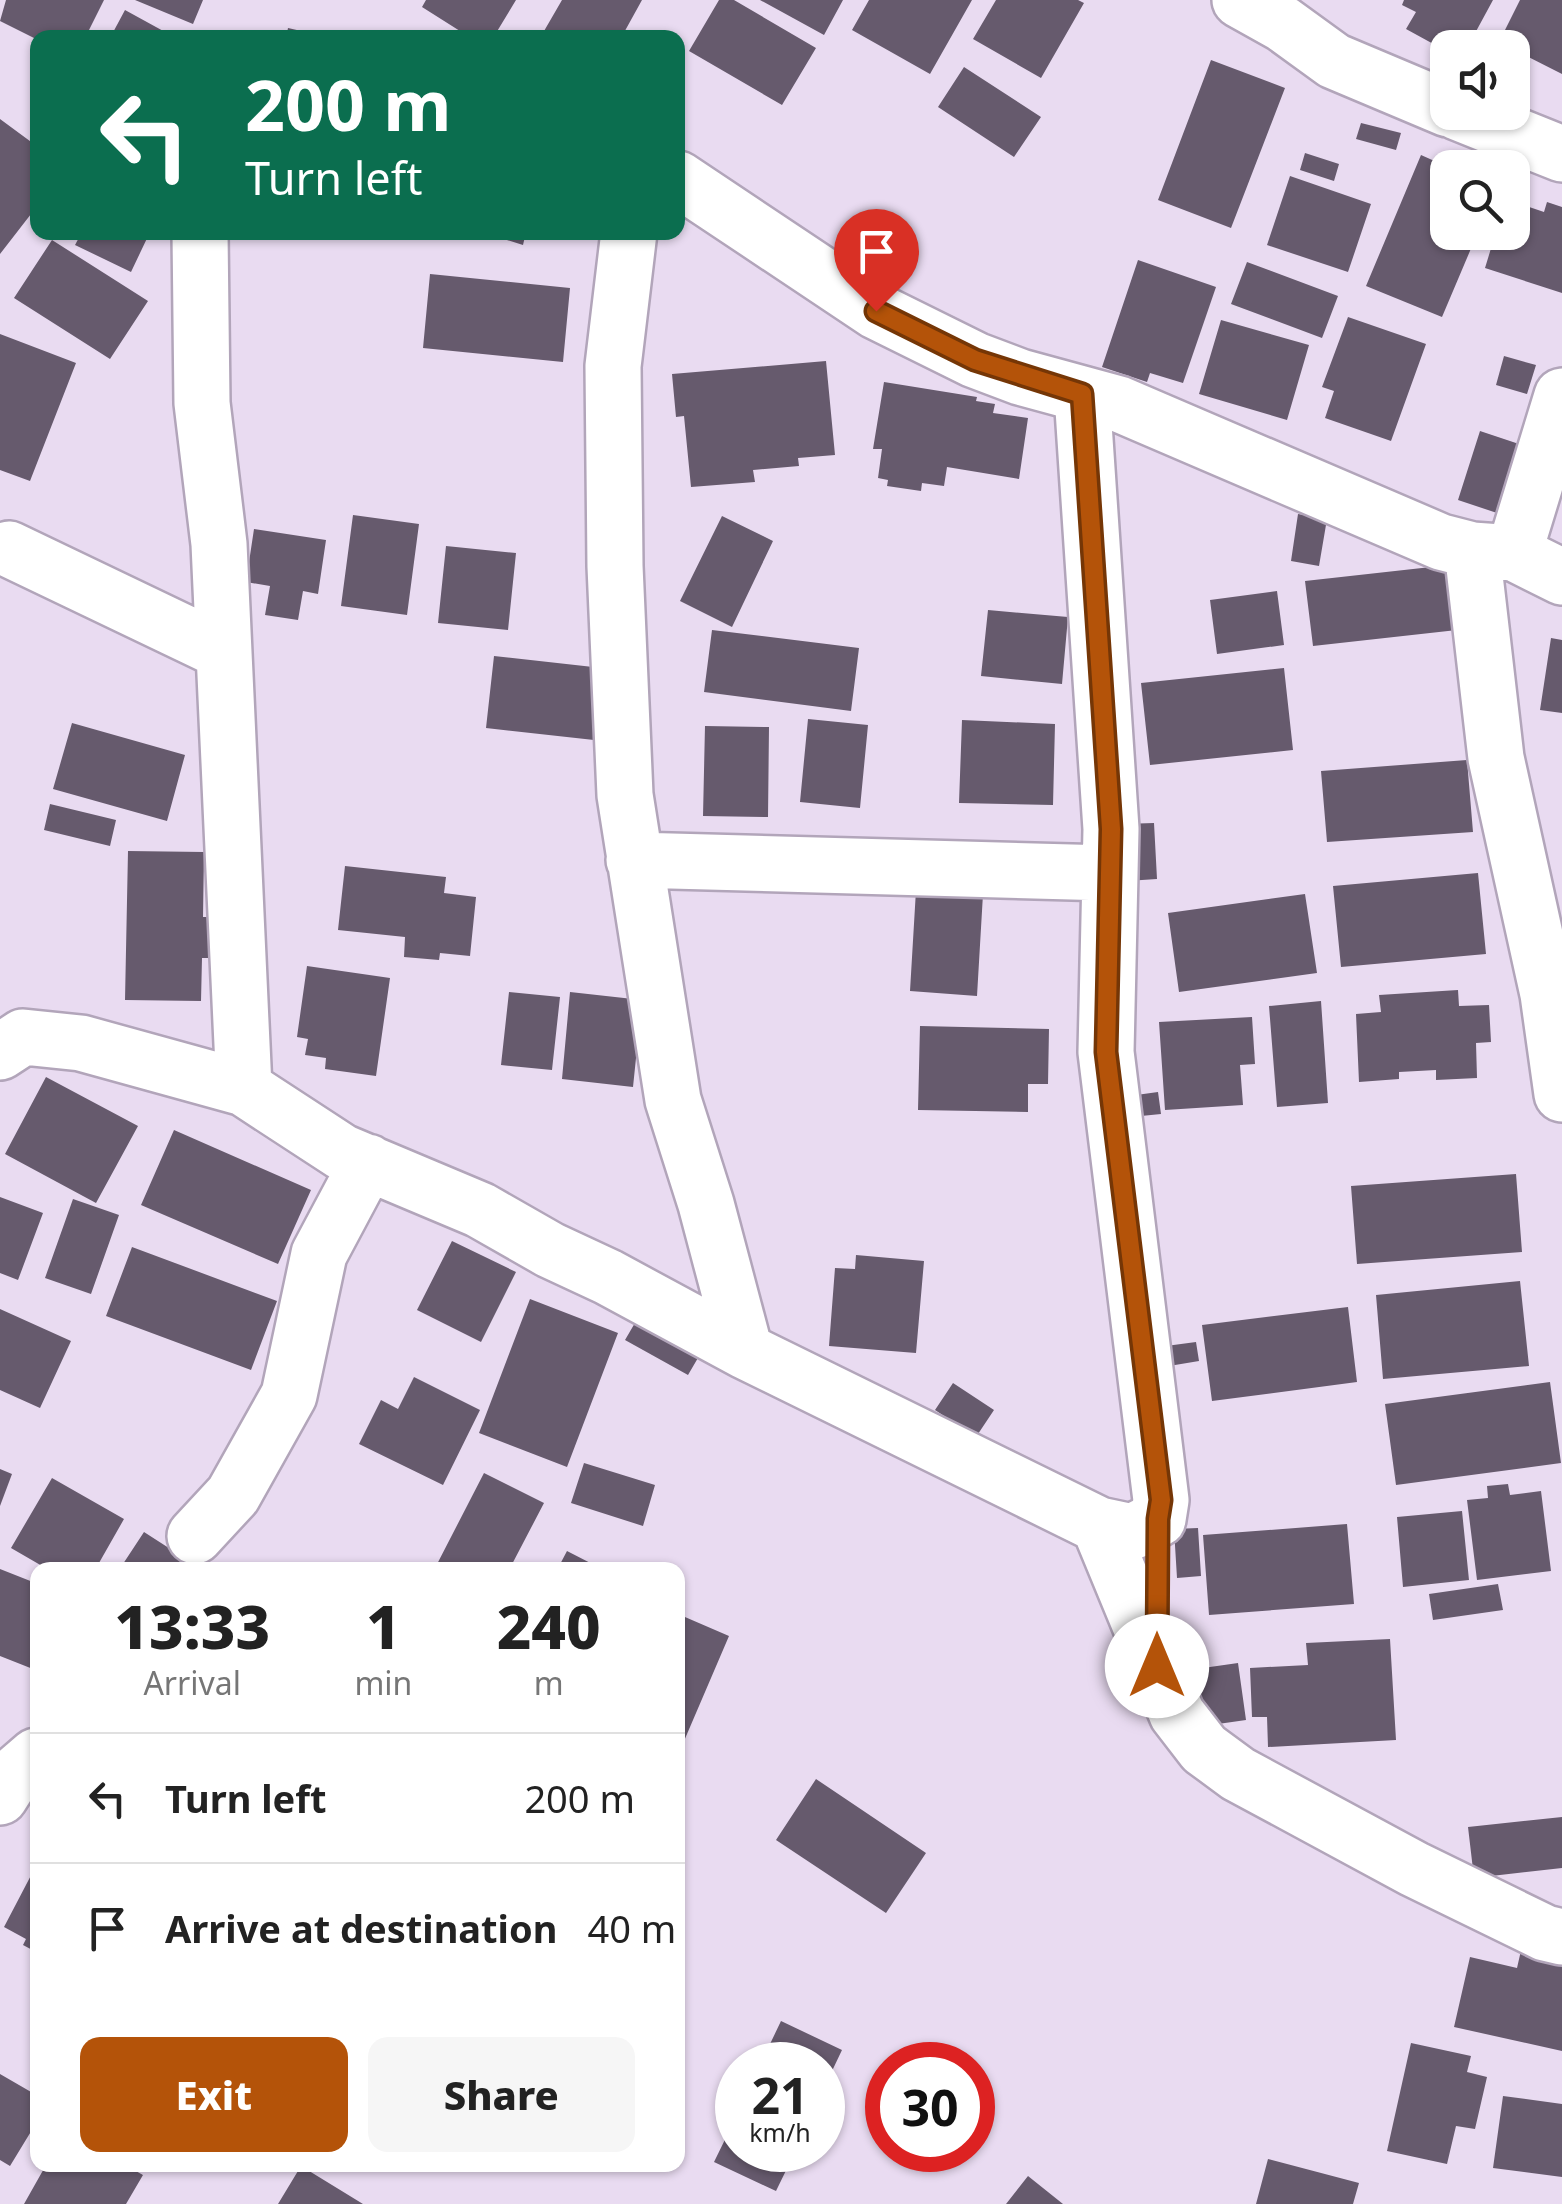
<!DOCTYPE html>
<html lang="en">
<head>
<meta charset="utf-8">
<style>
  body { margin:0; font-family:"Noto Sans",sans-serif; background:#f6f6f6; color:#222; height:100vh; display:flex; flex-direction:column; font-size:38px; white-space:nowrap }
  * { box-sizing:border-box; margin:0 }
  p { font-size:32px; color:#767676 }
  .icon { flex:none; width:55px; height:55px; fill:none; stroke:currentColor; stroke-width:2; stroke-linecap:round; stroke-linejoin:round }
  .map { position:relative; flex:1; overflow:hidden }
  .side { position:absolute; left:30px; top:1562px; width:655px; height:610px; display:flex; flex-direction:column; background:#fff; border-radius:20px; box-shadow:0 2px 8px #0004 }
  .side>* { flex:none }
  .top-card { position:absolute; left:30px; top:30px; width:655px; height:210px; border-radius:20px; box-shadow:0 2px 8px #0004; background:#0b6e4f; color:#fff; overflow:hidden }
  .buttons { position:absolute; left:1430px; top:30px; display:grid; gap:20px }
  .buttons a { display:grid; place-items:center; width:100px; height:100px; border-radius:20px; background:#fff; box-shadow:0 2px 8px #0004; font-size:50px }
  .speed { position:absolute; left:715px; top:2042px; display:flex; gap:20px; font-size:50px; font-weight:700; text-align:center }
  .speed>* { display:grid; place-content:center; width:130px; height:130px; border-radius:50%; background:#fff; box-shadow:0 2px 8px #0004; line-height:1 }
  .speed small { font-size:25px; font-weight:400 }
  .speed .limit { border:15px solid #d22; background:#fff; color:#111 }
  .pin { position:absolute; display:grid; place-items:center; width:85px; height:85px; color:#fff; margin:-102px -42px; border-radius:50% 50% 50% 0; rotate:-45deg; box-shadow:0 0 10px #0007 }
  .pin .icon { rotate:45deg }
  .me { position:absolute; width:110px; margin:-55px; rotate:0deg; stroke-linejoin:round; filter:drop-shadow(0 0 8px #0008) }
  .turn { display:flex; align-items:center; gap:35px; height:210px; padding:0 50px; font-size:45px }
  .turn .icon { width:130px; height:130px; stroke-width:2.5 }
  .turn b { display:block; font-size:70px; line-height:85px }
  .eta { display:flex; justify-content:space-evenly; align-items:center; height:170px; text-align:center }
  .eta b { font-size:60px; font-weight:800; line-height:70px }
  .action { display:flex; gap:20px; margin-top:auto; padding:20px 50px }
  .action a { flex:1; height:115px; border-radius:20px; background:#b45309; color:#fff; font-size:40px; font-weight:800; line-height:115px; text-align:center }
  .action a+a { background:#f6f6f6; color:#222 }
  ul { padding:0; list-style:none }
  li { display:flex; align-items:center; gap:30px; height:130px; padding:0 50px; border-top:2px solid #e0e0e0 }
  li div { flex:1 }
  li b { display:block; font-size:38px }
  li em { font-style:normal }
  .map>svg:first-child { display:block }
  .building { fill:#665a6d }
  .lines { fill:none; stroke-linecap:round; stroke-linejoin:round }
  .minor-casing { stroke:#b2a5ba; stroke-width:60 }
  .minor { stroke:#fff; stroke-width:55 }
  .route-casing { stroke:#753606; stroke-width:25 }
  .route { stroke:#b45309; stroke-width:18 }
</style>
</head>
<body>
<div class="map">
<svg width="1562" height="2204" viewBox="0 0 1562 2204">
  <rect width="100%" height="100%" fill="#e9dbf1"/>
  <path class="building" d="M6 0H104L85 38 38 40 0 21Z
    M135 0H203L193 24Z
    M426 0H516L493 38H471L422 7Z
    M562 0H642L621 38H540Z
    M719 0H734L816 48 782 105 689 51Z
    M760 0H843L824 35Z
    M869 0H972L930 74 852 30Z
    M996 0H1078L1084 3 1041 78 973 39Z
    M1404 0H1493L1467 48H1448V52L1406 29 1416 12 1402 5Z
    M1520 0H1562V74L1499 42Z
    M125 10 176 38H110Z
    M288 28 323 36V38H286Z
    M1211 60 1285 88 1231 228 1158 200Z
    M964 67 1041 117 1014 157 938 107Z
    M0 119 38 147V205L0 254Z
    M1361 123 1401 133 1396 150 1356 139Z
    M1305 153 1339 164 1334 181 1300 170Z
    M1421 155 1448 167V232H1478L1442 317 1366 286Z
    M1290 176 1371 204 1348 272 1267 245Z
    M1512 201 1544 212 1547 202 1562 207V293L1485 268 1496 232H1512Z
    M82 232H150L131 272 75 245Z
    M482 232H526L523 245Z
    M52 240 148 301 110 359 14 298Z
    M1138 260 1216 287 1183 383 1150 373 1147 382 1102 367Z
    M1247 262 1338 296 1322 338 1231 304Z
    M430 274 570 288 563 362 423 348Z
    M1348 317 1426 344 1391 441 1325 418 1334 391 1322 387Z
    M1221 320 1309 345 1287 420 1199 394Z
    M0 334 76 363 30 481 0 470Z
    M1504 356 1536 365 1527 394 1496 385Z
    M826 361 835 455 798 458 799 466 753 470 755 482 691 487 684 416 676 417 672 374Z
    M884 382 977 397 976 401 995 404 993 413 1028 418 1019 479 947 467 944 486 922 483 921 491 887 486 888 480 878 478 882 449H873Z
    M1480 431 1519 444 1497 513 1458 500Z
    M1298 514 1327 519 1319 566 1291 561Z
    M353 515 419 524 407 615 341 606Z
    M722 516 773 541 732 627 680 601Z
    M254 529 326 540 318 594 303 591 298 620 265 615 270 586 246 582Z
    M446 546 516 553 508 630 438 623Z
    M1458 564 1466 629 1313 646 1305 581Z
    M1277 591 1284 645 1217 654 1210 600Z
    M988 610 1068 617 1062 684 981 676Z
    M712 630 859 648 851 711 704 692Z
    M1551 638 1562 640V713L1540 710Z
    M494 656 602 668 594 740 486 728Z
    M1284 668 1293 750 1150 765 1141 683Z
    M808 719 868 725 860 808 800 802Z
    M962 720 1055 724 1053 805 959 803Z
    M72 723 185 755 167 821 53 789Z
    M705 726 769 727 768 817 703 816Z
    M1467 760 1473 832 1327 842 1321 771Z
    M50 804 116 820 110 846 44 830Z
    M1154 823 1157 879 1127 881 1123 824Z
    M128 851 204 852 203 917H225V958H202L201 1001 125 1000Z
    M345 866 446 877 444 893 476 897 470 956 440 953 439 960 404 957 405 937 338 930Z
    M1478 873 1486 954 1341 967 1333 886Z
    M916 890 983 894 977 996 910 991Z
    M1305 894 1317 973 1179 992 1168 913Z
    M307 966 390 978 376 1076 325 1069 326 1058 305 1055 308 1039 297 1037Z
    M1458 990 1459 1006 1489 1005 1491 1042 1476 1043 1477 1078 1436 1080V1070L1399 1072V1079L1359 1082 1356 1014 1381 1012 1379 995Z
    M509 992 560 997 552 1070 501 1065Z
    M570 992 642 1000 633 1087 562 1079Z
    M1321 1001 1328 1103 1277 1107 1269 1006Z
    M1252 1017 1255 1064 1240 1065 1243 1105 1165 1110 1159 1022Z
    M920 1026 1049 1029 1048 1084H1028V1112L918 1110Z
    M46 1077 138 1126 96 1203 5 1154Z
    M1158 1092 1161 1114 1131 1117 1129 1096Z
    M174 1130 311 1190 278 1264 141 1205Z
    M1516 1174 1522 1252 1357 1264 1351 1186Z
    M0 1197 43 1213 18 1280 0 1273Z
    M73 1199 119 1215 91 1294 45 1278Z
    M452 1241 516 1272 481 1342 417 1310Z
    M132 1247 277 1301 251 1370 106 1316Z
    M856 1255 924 1261 916 1353 829 1346 835 1268 855 1269Z
    M1520 1281 1529 1366 1383 1379 1376 1295Z
    M530 1299 618 1333 567 1467 479 1433Z
    M1348 1307 1357 1382 1212 1401 1202 1325Z
    M0 1309 71 1341 40 1408 0 1390Z
    M639 1316 702 1351 688 1375 625 1340Z
    M1196 1342 1199 1361 1169 1366 1166 1346Z
    M414 1377 480 1410 443 1485 359 1444 381 1400 398 1409Z
    M1550 1382 1561 1463 1396 1485 1385 1404Z
    M953 1383 994 1410 976 1437 935 1410Z
    M584 1463 655 1485 643 1526 571 1503Z
    M0 1469 12 1474 0 1506Z
    M484 1473 544 1503 509 1570H434Z
    M52 1478 124 1519 95 1570H49L11 1548Z
    M1508 1484 1510 1495 1541 1491 1551 1571 1477 1580 1467 1500 1488 1498 1487 1486Z
    M1462 1511 1469 1580 1403 1587 1397 1517Z
    M1347 1524 1354 1604 1209 1615 1203 1535Z
    M1198 1528 1201 1576 1177 1578 1174 1529Z
    M144 1532 203 1570H119Z
    M567 1551 604 1570H557Z
    M0 1569 38 1584V1671L0 1656Z
    M1498 1584 1503 1610 1433 1620 1429 1594Z
    M678 1614 729 1636 678 1755Z
    M1390 1639 1396 1740 1268 1747 1267 1717H1252L1250 1668 1308 1665 1306 1643Z
    M1238 1663 1246 1720 1197 1727 1189 1670Z
    M816 1779 926 1853 886 1913 776 1840Z
    M1562 1817V1868L1474 1878 1468 1827Z
    M38 1862V1953L23 1945 26 1939 4 1927Z
    M1522 1946 1562 1955V2051L1454 2027 1470 1957 1517 1968Z
    M781 2021 842 2050 822 2092V2065H760Z
    M1411 2043 1471 2056 1467 2072 1487 2077 1475 2129 1456 2126 1447 2164 1387 2151Z
    M0 2074 38 2096V2120L10 2166 0 2160Z
    M1503 2096 1562 2104V2177L1493 2168Z
    M738 2113V2150H796L776 2191 714 2162Z
    M1268 2159 1359 2183 1353 2204H1256Z
    M46 2165H125L143 2175 126 2204H24Z
    M301 2166 363 2204H278Z
    M1028 2176 1063 2204H1006Z"/>
  <g class="lines">
    <g class="minor-casing">
      <path id="minor" d="M1240 0 1283 24 1334 61 1448 109
        M1457 112 1562 154
        M678 179 876 311 975 360 1020 377 1119 404 1441 542 1472 550 1514 553 1562 577
        M200 232 202 403 219 544 244 1088
        M629 232 613 366 615 566 625 795 673 1100 706 1204 745 1351
        M9 549 224 652
        M1472 550 1496 758 1548 994 1562 1094
        M1514 553 1562 396
        M634 860 1109 873
        M0 1052 23 1037 81 1043 244 1088 342 1152 480 1210 550 1250 608 1277 745 1351 1099 1525 1132 1532 1158 1519 1161 1500 1106 1052 1111 829 1082 394
        M1099 1525 1177 1714 1204 1749 1238 1774 1414 1869 1545 1933 1562 1937
        M195 1536 233 1495 289 1395 319 1254 368 1162
        M0 1797 14 1775 36 1756"/>
    </g>
    <use href="#minor" class="minor"/>
  </g>
  <g class="lines">
    <g class="route-casing">
      <path id="route" d="M876 311 975 360 1082 394 1111 829 1106 1052 1161 1500 1158 1519 1157 1666"/>
    </g>
    <use href="#route" class="route"/>
  </g>
</svg>
<div class="buttons">
<a><svg class="icon" aria-label="sound" viewBox="0 0 24 24"><path d="M4 9h4l5-4v14l-5-4H4zM17 9q2 3 0 6"/></svg></a>
<a><svg class="icon" aria-label="search" viewBox="0 0 24 24"><circle cx="10" cy="10" r="6"/><path d="M15 15l6 6"/></svg></a>
</div>
<div class="speed"><div>21<small>km/h</small></div><div class="limit">30</div></div>
<div class="pin" style="left:876px;top:311px;background:#d93025"><svg class="icon" aria-label="arrive" viewBox="0 0 24 24"><path d="M6 21V4h12l-3 4 3 4H6"/></svg></div>
<svg class="me" style="left:1157px;top:1666px" viewBox="-20 -20 40 40"><circle r="19" fill="#fff"/><path d="M0-13L10 11 0 6-10 11z" fill="#b45309"/></svg>
<div class="top-card">
<div class="turn"><svg class="icon" aria-label="left" viewBox="0 0 24 24"><path d="M17 20v-9H6M10 6l-5 5 5 5"/></svg><div><b>200 m</b>Turn left</div></div>
</div>
<section class="side">
<div class="eta">
<div><b>13:33</b><p>Arrival</p></div>
<div><b>1</b><p>min</p></div>
<div><b>240</b><p>m</p></div>
</div>
<ul>
<li><svg class="icon" aria-label="left" viewBox="0 0 24 24"><path d="M17 20v-9H6M10 6l-5 5 5 5"/></svg><div><b>Turn left</b></div><em>200 m</em></li>
<li><svg class="icon" aria-label="arrive" viewBox="0 0 24 24"><path d="M6 21V4h12l-3 4 3 4H6"/></svg><div><b>Arrive at destination</b></div><em>40 m</em></li>
</ul>
<div class="action"><a>Exit</a><a>Share</a></div>
</section>
</div>
</body>
</html>
